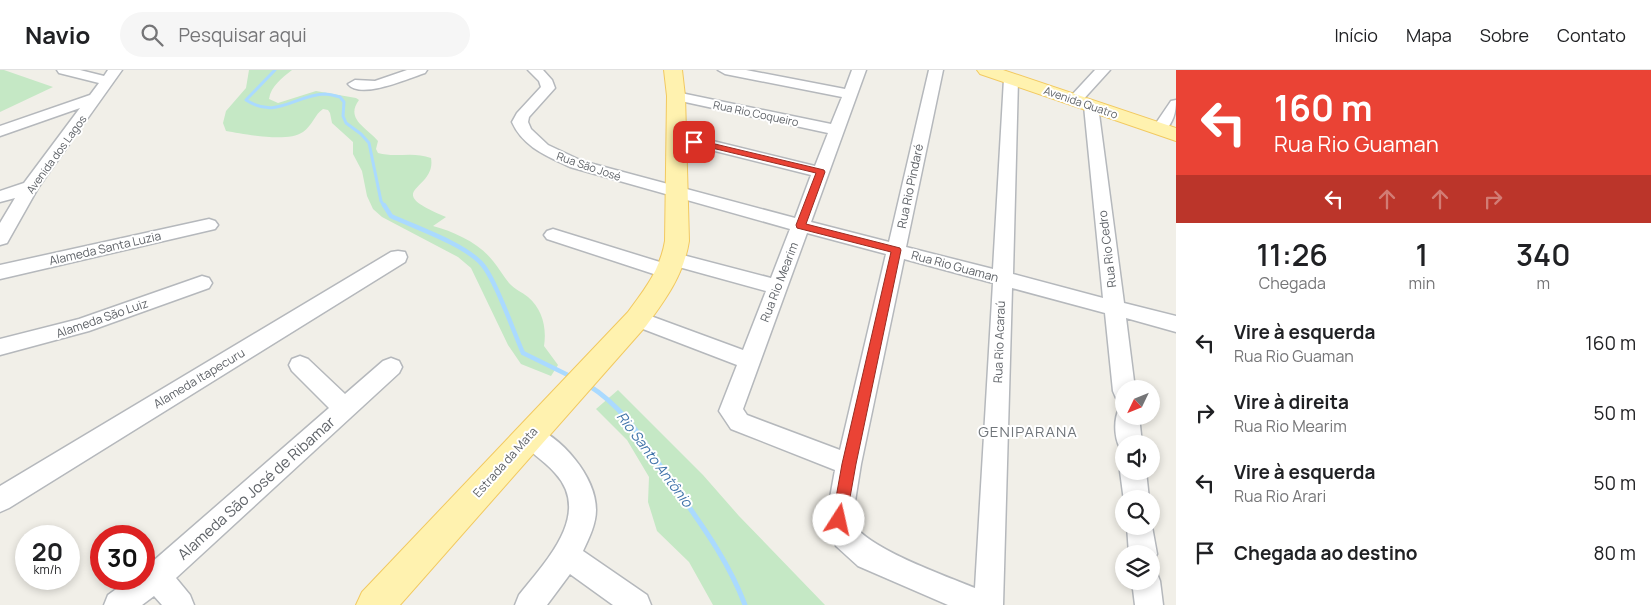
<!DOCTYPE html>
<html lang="pt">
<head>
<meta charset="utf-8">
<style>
  body { margin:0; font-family:Manrope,sans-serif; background:#f6f6f6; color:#202124; height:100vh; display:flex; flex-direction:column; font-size:19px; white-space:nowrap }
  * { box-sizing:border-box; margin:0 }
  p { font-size:16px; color:#757577 }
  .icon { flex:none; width:28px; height:28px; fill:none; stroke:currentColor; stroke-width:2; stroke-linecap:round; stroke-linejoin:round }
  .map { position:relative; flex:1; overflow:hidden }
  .drawer { display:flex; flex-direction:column; background:#fff; width:475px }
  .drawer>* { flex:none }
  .guide { background:#ea4335; color:#fff; overflow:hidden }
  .needle { width:32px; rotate:227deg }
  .buttons { position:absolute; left:1115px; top:310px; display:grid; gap:10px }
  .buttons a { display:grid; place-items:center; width:45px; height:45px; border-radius:50%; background:#fff; box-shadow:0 2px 8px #0003; font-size:25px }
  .speed { position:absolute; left:15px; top:455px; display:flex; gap:10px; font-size:25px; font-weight:700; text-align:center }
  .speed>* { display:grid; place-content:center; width:65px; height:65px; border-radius:50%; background:#fff; box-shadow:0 2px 8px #0003; line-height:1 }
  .speed small { font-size:12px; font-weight:400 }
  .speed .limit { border:8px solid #d22; background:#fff; color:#111 }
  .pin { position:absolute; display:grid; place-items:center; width:42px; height:42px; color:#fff; margin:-21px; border-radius:10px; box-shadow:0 2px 8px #0006 }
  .me { position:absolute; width:55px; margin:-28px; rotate:10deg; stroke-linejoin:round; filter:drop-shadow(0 0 4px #0008) }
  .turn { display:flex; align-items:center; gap:18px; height:105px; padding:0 15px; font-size:22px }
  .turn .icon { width:65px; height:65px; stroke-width:2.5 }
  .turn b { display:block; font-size:35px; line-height:42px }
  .lanes { display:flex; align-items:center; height:48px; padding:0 15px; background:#0003; justify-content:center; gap:25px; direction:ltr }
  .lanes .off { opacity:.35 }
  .eta { display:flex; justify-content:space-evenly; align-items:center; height:85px; text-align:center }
  .eta b { font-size:30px; font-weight:600; line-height:35px }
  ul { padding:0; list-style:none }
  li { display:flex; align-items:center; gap:15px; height:70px; padding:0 15px }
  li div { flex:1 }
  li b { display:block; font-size:19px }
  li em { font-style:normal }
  header { display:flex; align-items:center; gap:30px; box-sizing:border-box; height:70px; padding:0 25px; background:#fff; border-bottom:1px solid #e0e0e0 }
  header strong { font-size:24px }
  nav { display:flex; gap:28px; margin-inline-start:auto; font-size:18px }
  .search { width:350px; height:45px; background:#f6f6f6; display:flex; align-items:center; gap:12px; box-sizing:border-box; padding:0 18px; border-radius:28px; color:#757577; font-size:19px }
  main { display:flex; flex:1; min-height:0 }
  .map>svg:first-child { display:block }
  .green { fill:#c5e8c5 }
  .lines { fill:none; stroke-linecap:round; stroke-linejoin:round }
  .stream-far2 { stroke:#aadaff; stroke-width:3 }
  .stream-far1 { stroke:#aadaff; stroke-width:4.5 }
  .stream { stroke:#aadaff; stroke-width:5 }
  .minor-casing { stroke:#b5b8bc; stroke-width:3 }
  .major-casing { stroke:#f2c960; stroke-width:2 }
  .minor { fill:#fff; fill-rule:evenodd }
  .major { fill:#fff2af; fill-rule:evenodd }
  .route { fill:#ea4335; stroke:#982c22 }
  .labels { text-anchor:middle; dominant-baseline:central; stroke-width:4; stroke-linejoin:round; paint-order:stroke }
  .far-street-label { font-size:11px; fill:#5f6368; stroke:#fff }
  .street-label { font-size:12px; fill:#5f6368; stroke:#fff }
  .water-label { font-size:14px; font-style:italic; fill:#4174aa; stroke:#fff }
  .quarter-label { font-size:15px; letter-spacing:1px; fill:#70757a; stroke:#fff }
  .near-street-label { font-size:15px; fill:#5f6368; stroke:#fff }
</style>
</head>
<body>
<header>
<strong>Navio</strong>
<div class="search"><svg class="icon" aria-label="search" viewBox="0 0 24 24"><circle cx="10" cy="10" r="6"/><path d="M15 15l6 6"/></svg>Pesquisar aqui</div>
<nav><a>Início</a><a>Mapa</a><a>Sobre</a><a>Contato</a></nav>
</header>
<main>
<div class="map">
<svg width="1176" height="535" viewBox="0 0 1176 535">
  <rect width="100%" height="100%" fill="#f1efe8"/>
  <path class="green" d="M0 0H4L53 17 0 42Z
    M249 0H292C282 8 271 16 269 29L278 33 316 21 356 28 359 30C345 49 366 57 378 71L376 79 378 83C396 88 413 81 431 88 437 121 378 119 446 147L433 156C455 162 479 173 493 191 499 198 503 206 509 213 514 219 522 222 528 227 542 239 547 257 544 276L558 295 551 306 521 294 508 275 471 198 458 187 382 147 373 139 367 126 362 101 353 84V72L332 53 330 43 328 40 323 39C315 44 312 56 303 62 287 73 245 64 226 61L223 53 226 41 246 18Z
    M618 320 703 405 739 446 825 535H713L689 492 657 461 648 432 649 407 627 370 596 339Z"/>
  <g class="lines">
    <path class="stream-far2" d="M275 0 246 30C277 50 294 25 325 24 330 24 335 26 340 27L344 32 343 46 346 53 361 64 369 73 381 131 384 136"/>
    <path class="stream-far1" d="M384 135 391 146C417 158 461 173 480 192 494 205 514 263 523 283L572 307"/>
    <path class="stream" d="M588 315C625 338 644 372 668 407 697 449 727 487 745 535"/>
    <g class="minor-casing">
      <path id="minor" d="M57 0H80L104 6 108 0H122L38 118 7 173 0 175V153L15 128 0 132V121L24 113 80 38 0 66V56L90 25 99 13 59 3Z
        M407 0H427L425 3C409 8 361 30 348 14L355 10 375 11Z
        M528 0H543L552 10 555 18 529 47 528 52 531 59 548 75 582 91 795 148 811 105 671 70 668 67 671 64 676 62 815 96 828 63 676 30 671 29 669 26 671 23 676 22 831 54 842 27 725 4 718 0H746L845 19 852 0H866L811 152 889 172 929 0H943L906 177 993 199 1004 9 1006 6H1016L1018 9 1013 204 1103 228 1084 36 1086 33H1096L1098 36 1124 233 1176 246V262L1126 248 1135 319H1124V330L1116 328 1113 321 1105 243 1012 218 1003 535H948L858 496 836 476 826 450 835 400 731 359 719 341 737 295 630 254 627 249 630 244 637 241 743 280 766 221 668 194 666 189 668 184 675 183 771 208 790 159 570 97C547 86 523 77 512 52L517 43 541 17 539 11ZM807 163 886 184 840 380 747 345 743 339ZM904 189 993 213 975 518C949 507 859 476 852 450L861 394Z
        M1095 0H1110L1080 33H1070L1068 30 1070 27Z
        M1176 30C1176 44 1173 51 1165 62H1155L1152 59 1169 34 1171 31Z
        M209 149 215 151 218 155 215 159 0 209V195Z
        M553 159 676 197 679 202 676 207 669 209 547 169 544 165 547 161Z
        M398 181 405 182 407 187 405 192 9 438 0 442V416L391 182Z
        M202 206 209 208 212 213 209 218 89 261 0 285V269L79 249Z
        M300 286 308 289 345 324 383 291 391 288 399 291 402 297 399 303 176 508 190 525 194 535H162L154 526 142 535H104L108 525 130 509H144V499L329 338 292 301 289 295 292 289Z
        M1124 337V346H1139L1142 374H1124V382C1114 375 1113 350 1119 339Z
        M530 355C561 366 596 406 596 440 596 454 589 468 583 481L647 525 651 535H613L570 504 547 535H515L519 525C545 492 593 444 555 403 544 390 526 381 518 365L521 358Z
        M1124 394V401H1146L1149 429H1124V431L1120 401Z
        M1151 451 1157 484 1151 494V484H1129L1127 456H1151Z
        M1151 499 1156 501 1160 511 1163 535H1135L1132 511H1151Z"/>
    </g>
    <g class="major-casing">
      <path id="major" d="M664 0H682L685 26 689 171C684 204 666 229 646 256L400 535H356L362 522 628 242C645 219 660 200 665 171L667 26Z
        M977 0H1003L1176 58V71L980 4Z"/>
    </g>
    <use href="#minor" class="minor"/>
    <use href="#major" class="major"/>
  </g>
  <path class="route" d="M694 69 824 100 825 102 806 154 900 178 901 180 856 394 846 450 844 454 839 456 834 454 832 450 842 394 891 182 797 158 796 155 816 103 691 73 690 72Z"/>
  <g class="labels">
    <g class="far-street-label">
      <text transform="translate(1081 32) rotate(19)">Avenida Quatro</text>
      <text transform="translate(756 43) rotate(12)">Rua Rio Coqueiro</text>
      <text transform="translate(56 84) rotate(-54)">Avenida dos Lagos</text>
      <text transform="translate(589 96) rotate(19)">Rua São José</text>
    </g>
    <g class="street-label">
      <text transform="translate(910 116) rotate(-78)">Rua Rio Pindaré</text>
      <text transform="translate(105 178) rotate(-13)">Alameda Santa Luzia</text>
      <text transform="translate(1107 179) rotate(-97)">Rua Rio Cedro</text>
      <text transform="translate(955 196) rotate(15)">Rua Rio Guaman</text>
      <text transform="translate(779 212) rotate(-69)">Rua Rio Mearim</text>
      <text transform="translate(102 248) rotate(-19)">Alameda São Luiz</text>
      <text transform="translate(999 272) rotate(-88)">Rua Rio Acaraú</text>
      <text transform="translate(199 308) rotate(-31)">Alameda Itapecuru</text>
      <text transform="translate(505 392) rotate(-48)">Estrada da Mata</text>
    </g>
    <g class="water-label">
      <text transform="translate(655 389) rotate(53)">Rio Santo Antônio</text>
    </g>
    <g class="quarter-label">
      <text x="1028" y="361">GENIPARANA</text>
    </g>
    <g class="near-street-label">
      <text transform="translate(256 418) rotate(-42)">Alameda São José de Ribamar</text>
    </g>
  </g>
</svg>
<div class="buttons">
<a><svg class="needle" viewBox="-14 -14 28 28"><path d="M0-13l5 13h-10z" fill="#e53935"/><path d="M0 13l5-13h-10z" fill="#757577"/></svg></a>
<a><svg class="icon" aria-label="sound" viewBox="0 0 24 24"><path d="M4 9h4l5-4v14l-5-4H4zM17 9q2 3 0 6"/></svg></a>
<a><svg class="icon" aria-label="search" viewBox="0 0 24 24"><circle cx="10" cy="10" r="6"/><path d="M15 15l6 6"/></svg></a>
<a><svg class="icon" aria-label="layers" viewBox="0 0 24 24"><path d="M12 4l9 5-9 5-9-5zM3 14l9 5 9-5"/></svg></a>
</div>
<div class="speed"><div>20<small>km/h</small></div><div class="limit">30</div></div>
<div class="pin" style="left:694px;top:72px;background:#d93025"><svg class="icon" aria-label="arrive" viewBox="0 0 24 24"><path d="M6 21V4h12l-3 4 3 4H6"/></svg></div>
<svg class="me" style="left:839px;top:450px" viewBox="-20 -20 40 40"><circle r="19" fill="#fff"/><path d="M0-13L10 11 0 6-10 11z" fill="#ea4335"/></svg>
</div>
<section class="drawer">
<div class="guide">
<div class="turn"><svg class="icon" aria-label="left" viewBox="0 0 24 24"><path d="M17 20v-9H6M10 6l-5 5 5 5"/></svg><div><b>160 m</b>Rua Rio Guaman</div></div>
<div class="lanes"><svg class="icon" aria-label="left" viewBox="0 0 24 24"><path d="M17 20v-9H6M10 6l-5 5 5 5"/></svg><svg class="icon off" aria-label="ahead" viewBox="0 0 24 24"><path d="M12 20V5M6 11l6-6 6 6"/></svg><svg class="icon off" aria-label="ahead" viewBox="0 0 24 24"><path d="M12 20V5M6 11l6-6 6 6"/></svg><svg class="icon off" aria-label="right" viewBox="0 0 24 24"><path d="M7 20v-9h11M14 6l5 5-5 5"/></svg></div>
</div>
<div class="eta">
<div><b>11:26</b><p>Chegada</p></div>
<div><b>1</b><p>min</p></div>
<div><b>340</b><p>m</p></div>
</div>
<ul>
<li><svg class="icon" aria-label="left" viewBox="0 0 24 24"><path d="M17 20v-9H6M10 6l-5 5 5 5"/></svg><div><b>Vire à esquerda</b><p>Rua Rio Guaman</p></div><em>160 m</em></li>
<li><svg class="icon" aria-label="right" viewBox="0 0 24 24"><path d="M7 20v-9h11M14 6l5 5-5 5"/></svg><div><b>Vire à direita</b><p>Rua Rio Mearim</p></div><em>50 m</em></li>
<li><svg class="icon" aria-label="left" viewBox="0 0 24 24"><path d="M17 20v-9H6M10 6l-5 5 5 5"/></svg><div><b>Vire à esquerda</b><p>Rua Rio Arari</p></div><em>50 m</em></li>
<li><svg class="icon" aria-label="arrive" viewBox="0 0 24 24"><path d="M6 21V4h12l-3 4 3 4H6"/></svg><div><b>Chegada ao destino</b></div><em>80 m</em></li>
</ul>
</section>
</main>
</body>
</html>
